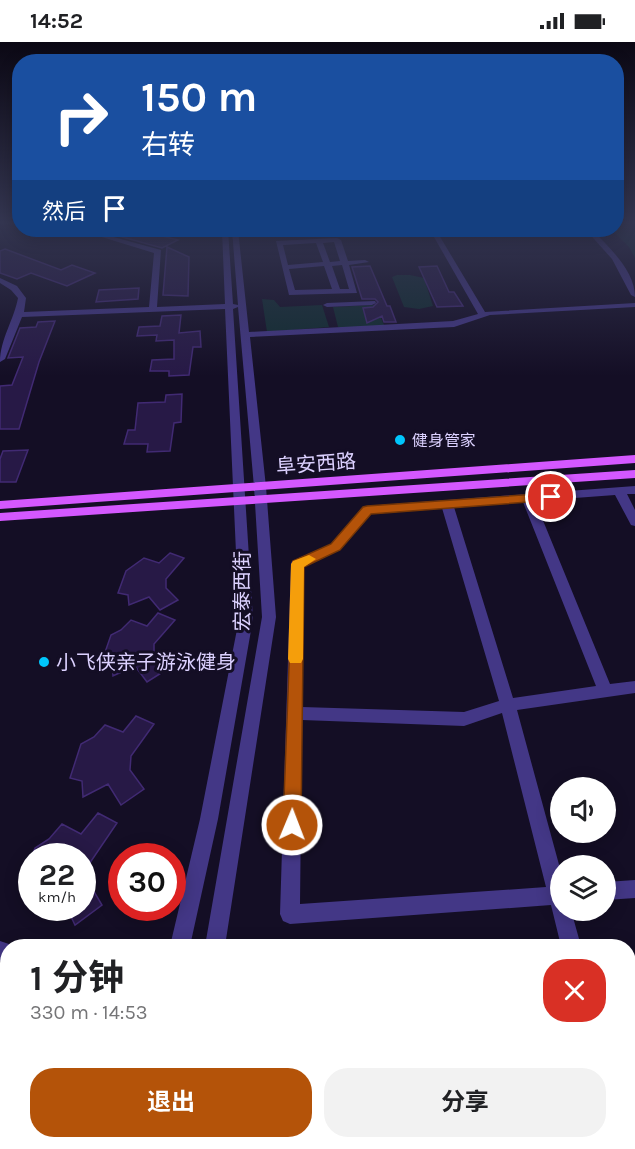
<!DOCTYPE html>
<html lang="zh">
<head>
<meta charset="utf-8">
<style>
  body { margin:0; font-family:Karla,"Noto Sans SC",sans-serif; background:#f2f2f2; color:#202124; height:100vh; display:flex; flex-direction:column; font-size:22px; white-space:nowrap }
  * { box-sizing:border-box; margin:0 }
  p { font-size:20px; color:#757577 }
  .icon { flex:none; width:33px; height:33px; fill:none; stroke:currentColor; stroke-width:2; stroke-linecap:round; stroke-linejoin:round }
  .map { position:relative; flex:1; overflow:hidden }
  .sheet { position:absolute; left:0px; top:897px; width:636px; height:210px; display:flex; flex-direction:column; background:#fff; border-radius:24px 24px 0 0; box-shadow:0 3px 15px #0003 }
  .sheet>* { flex:none }
  .hud { position:absolute; left:12px; top:12px; width:612px; height:183px; border-radius:24px; box-shadow:0 3px 15px #0003; background:#1a4fa0; color:#fff; overflow:hidden }
  .tools { position:absolute; left:550px; top:735px; display:grid; gap:12px }
  .tools a { display:grid; place-items:center; width:66px; height:66px; border-radius:50%; background:#fff; box-shadow:0 3px 15px #0003; font-size:30px }
  .speed { position:absolute; left:18px; top:801px; display:flex; gap:12px; font-size:30px; font-weight:700; text-align:center }
  .speed>* { display:grid; place-content:center; width:78px; height:78px; border-radius:50%; background:#fff; box-shadow:0 3px 15px #0003; line-height:1 }
  .speed small { font-size:15px; font-weight:400 }
  .speed .limit { border:9px solid #d22; background:#fff; color:#111 }
  .pin { position:absolute; display:grid; place-items:center; width:51px; height:51px; color:#fff; margin:-26px; border:3px solid #fff; border-radius:50%; box-shadow:0 2px 6px #0007 }
  .me { position:absolute; width:66px; margin:-33px; rotate:1deg; stroke-linejoin:round; filter:drop-shadow(0 0 4px #0008) }
  .turn { display:flex; align-items:center; gap:21px; height:126px; padding:0 30px; font-size:27px }
  .turn .icon { width:78px; height:78px; stroke-width:2.5 }
  .turn b { display:block; font-size:42px; line-height:51px }
  .then { display:flex; align-items:center; height:57px; padding:0 30px; background:#0003; gap:12px; font-size:22px }
  .round { display:grid; place-items:center; flex:none; width:63px; height:63px; border-radius:24px; background:#f2f2f2 }
  .headline { display:flex; align-items:center; justify-content:space-between; height:102px; padding:0 30px }
  h1 { font-size:36px; font-weight:700; line-height:45px }
  .cta { display:flex; gap:12px; margin-top:auto; padding:12px 30px }
  .cta a { flex:1; height:69px; border-radius:24px; background:#b45309; color:#fff; font-size:24px; font-weight:700; line-height:69px; text-align:center }
  .cta a+a { background:#f2f2f2; color:#202124 }
  .status { display:flex; justify-content:space-between; align-items:center; height:42px; padding:0 30px; background:#fff; direction:ltr }
  .status svg { height:16px; fill:currentColor }
  .map>svg:first-child { display:block }
  .green { fill:#102c2f }
  .building { fill:#271946; stroke:#412a73; stroke-width:1.5 }
  .lines { fill:none; stroke-linecap:round; stroke-linejoin:round }
  .minor { fill:#433786; fill-rule:evenodd }
  .major { fill:#d458ff; fill-rule:evenodd }
  .route { fill:#b45309; stroke:#753606; stroke-width:1.5 }
  .slow { fill:#f59e0b }
  .poi-dot { fill:#00c6fc; stroke:#140e25; stroke-width:2 }
  .labels { text-anchor:middle; dominant-baseline:central; stroke-width:6; stroke-linejoin:round; paint-order:stroke }
  .far-poi-label { font-size:16px; fill:#dcd1ff; stroke:#140e25; text-anchor:start }
  .street-label { font-size:20px; fill:#dcd1ff; stroke:#140e25 }
  .poi-label { font-size:20px; fill:#dcd1ff; stroke:#140e25; text-anchor:start }
</style>
</head>
<body>
<div class="status"><b>14:52</b><svg viewBox="0 0 49 12"><path d="M0 12V9h3v3zM5 12V6h3v6zM10 12V3h3v9zM15 12V0h3v12zM26 1h20v11H26zM47 4h2v5h-2z"/></svg></div>
<div class="map">
<svg width="635" height="1107" viewBox="0 0 635 1107">
  <rect width="100%" height="100%" fill="#140e25"/>
  <path class="green" d="M617 179H635V216L629 205 612 188H616Z
    M397 233H410L424 236 433 264 419 267 404 265 392 235Z
    M262 257 274 258 280 265 322 263 329 285 267 290Z
    M375 263 385 285 343 286 338 285 333 265Z"/>
  <path class="building" d="M97 188H138L178 198 162 206Z
    M167 205 189 215 188 254 163 253Z
    M5 207 61 228 72 223 95 231 67 244 31 231 17 237 0 231V209Z
    M370 224 387 264H390L396 280H384L382 274 367 281 363 266 373 265 378 260 375 257H362L352 225Z
    M437 224 449 250H454L463 264 437 265 419 225Z
    M139 246 138 257 96 260 99 248Z
    M181 273 179 291 200 289 201 305H193L189 333 169 334V329H150L152 318 174 317V298L156 299 157 293 137 294 139 285 160 284 162 274Z
    M55 279 39 320 19 387H0V344L12 343 23 315 8 316 20 286 36 285 38 280Z
    M182 352 181 380 174 381 170 409 147 410 148 402H124L128 388H135L138 361 165 360 166 353Z
    M28 408 16 440H0V417L3 409Z
    M170 511 184 516 166 537V546L178 558 160 568 149 555 129 563 128 553 118 551 126 529 144 516 159 521Z
    M158 571 175 578 154 602V613L166 628 147 640 135 624 113 634 112 622 102 619 111 593 121 588 131 578 147 584Z
    M136 674 154 682 131 714 130 728 144 747 121 763 108 742 83 755 82 739 70 736 81 702 94 695 105 683 123 690Z
    M98 771 117 781 83 831 102 863 75 883 67 866H82V814H32L35 806 49 797 62 782 81 792Z
    M30 820 32 821V853L20 848Z"/>
  <g class="lines">
    <path class="minor" d="M79 188H88L161 208 157 265 225 262 222 188H228L233 262 238 263 232 188H238L249 290 453 279 478 272 430 188H436L485 270 635 261V265L490 273 454 285 250 295 266 445 276 575 225 904H205L262 575 254 445 238 265 233 267 253 577 218 777 190 904H170L200 777 239 577 225 267 22 275 5 317 0 320C0 297 14 278 18 256L11 248 0 241V236L17 244 26 256 24 270 149 265 154 211Z
      M586 188H592C610 206 635 229 635 255L631 253 612 217Z
      M337 196 341 198 348 219 365 218 369 220 349 223 357 251 289 253 276 199ZM334 200 340 219 330 220 323 201ZM316 201 323 220 288 223 283 203ZM342 223 349 247H340L332 224ZM324 224 332 247 295 248 289 227Z
      M375 259 376 261 372 263 327 265 323 263 327 261Z
      M635 444V452H627L635 468V484L631 483 615 453 535 459 610 642 635 639V651L517 668 561 830V868H571L581 904H561L551 863 290 882 283 879 280 872 291 522 292 519 331 502 363 465 367 464ZM523 460 596 644 513 656 454 465ZM442 466 499 659 464 670 302 665 303 524 339 508 370 472ZM502 671 546 845 300 862 302 678 464 684Z
      M635 838V856L606 858V840Z
      M0 899 15 904H8V921L0 919Z
      M628 1089 635 1094V1107H616L615 1100H628Z
      M8 1091V1100H25L23 1107H0L2 1099Z
      M87 1100H112L109 1107H84Z
      M140 1100H165L162 1107H137Z
      M385 1100H424L427 1107H388Z"/>
    <path class="major" d="M198 188H229C222 192 205 192 198 188Z
      M635 413V421L0 467V459Z
      M635 428V436L0 479V471Z"/>
  </g>
  <linearGradient id="sky" x2="0" y2="1"><stop stop-color="#0b0814"/><stop offset="0.54" stop-color="#343651"/><stop offset="1" stop-color="#343651" stop-opacity="0"/></linearGradient>
  <rect width="635" height="334" fill="url(#sky)"/>
  <path class="route" d="M551 451 555 453V458L371 472 340 508 304 525 301 783 298 789 292 792 286 789 283 783 293 519 331 502 363 465 367 464Z"/>
  <path class="slow" d="M309 513 316 517 304 525 303 617 301 621H290L288 617 291 522 293 519Z"/>
  <g class="poi-dot">
    <circle cx="400" cy="398" r="6"/>
    <circle cx="44" cy="620" r="6"/>
  </g>
  <g class="labels">
    <g class="far-poi-label">
      <text x="412" y="398">健身管家</text>
    </g>
    <g class="street-label">
      <text transform="translate(316 422) rotate(-4)">阜安西路</text>
      <text transform="translate(242 549) rotate(-90)">宏泰西街</text>
    </g>
    <g class="poi-label">
      <text x="56" y="620">小飞侠亲子游泳健身</text>
    </g>
  </g>
</svg>
<div class="tools">
<a><svg class="icon" aria-label="sound" viewBox="0 0 24 24"><path d="M4 9h4l5-4v14l-5-4H4zM17 9q2 3 0 6"/></svg></a>
<a><svg class="icon" aria-label="layers" viewBox="0 0 24 24"><path d="M12 4l9 5-9 5-9-5zM3 14l9 5 9-5"/></svg></a>
</div>
<div class="speed"><div>22<small>km/h</small></div><div class="limit">30</div></div>
<div class="pin" style="left:551px;top:455px;background:#d93025"><svg class="icon" aria-label="arrive" viewBox="0 0 24 24"><path d="M6 21V4h12l-3 4 3 4H6"/></svg></div>
<svg class="me" style="left:292px;top:783px" viewBox="-20 -20 40 40"><circle r="17" fill="#b45309" stroke="#fff" stroke-width="3"/><path d="M0-11L8 9 0 5-8 9z" fill="#fff"/></svg>
<div class="hud">
<div class="turn"><svg class="icon" aria-label="right" viewBox="0 0 24 24"><path d="M7 20v-9h11M14 6l5 5-5 5"/></svg><div><b>150 m</b>右转</div></div>
<div class="then">然后<svg class="icon" aria-label="arrive" viewBox="0 0 24 24"><path d="M6 21V4h12l-3 4 3 4H6"/></svg></div>
</div>
<section class="sheet">
<div class="headline"><div><h1>1 分钟</h1><p>330 m · 14:53</p></div><a class="round" style="background:#d93025;color:#fff"><svg class="icon" aria-label="close" viewBox="0 0 24 24"><path d="M6 6l12 12M18 6L6 18"/></svg></a></div>
<div class="cta"><a>退出</a><a>分享</a></div>
</section>
</div>
</body>
</html>
